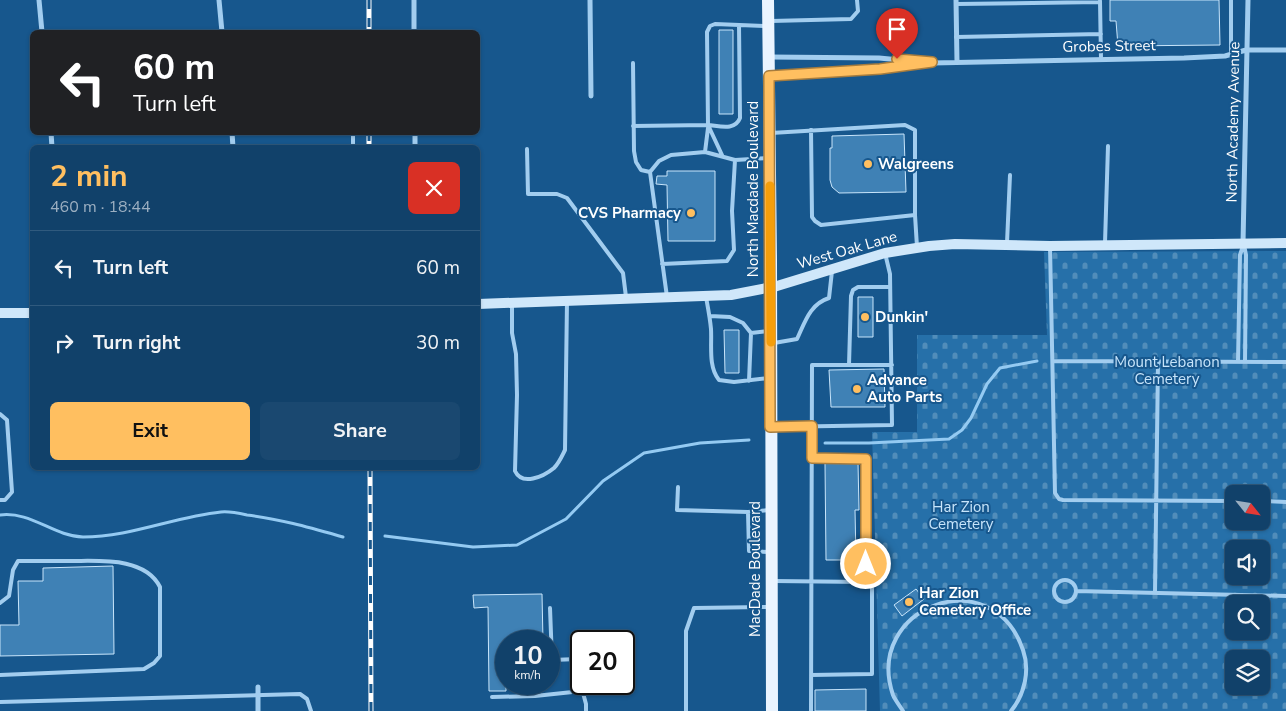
<!DOCTYPE html>
<html lang="en">
<head>
<meta charset="utf-8">
<style>
  body { margin:0; font-family:"Nunito Sans",sans-serif; background:#1a4870; color:#f1f3f6; height:100vh; display:flex; flex-direction:column; font-size:19px; white-space:nowrap }
  * { box-sizing:border-box; margin:0 }
  p { font-size:16px; color:#9cafc1 }
  .icon { flex:none; width:28px; height:28px; fill:none; stroke:currentColor; stroke-width:2; stroke-linecap:round; stroke-linejoin:round }
  .map { position:relative; flex:1; overflow:hidden }
  .panel { position:absolute; left:30px; top:145px; width:450px; height:325px; display:flex; flex-direction:column; background:#11416a; border-radius:8px; box-shadow:0 1px 4px #0004,0 0 0 1px #305a7e }
  .panel>* { flex:none }
  .hud { position:absolute; left:30px; top:30px; width:450px; height:105px; border-radius:8px; box-shadow:0 1px 4px #0004,0 0 0 1px #305a7e; background:#202124; color:#fff; overflow:hidden }
  .needle { width:32px; rotate:120deg }
  .controls { position:absolute; left:1225px; top:485px; display:grid; gap:10px }
  .controls a { display:grid; place-items:center; width:45px; height:45px; border-radius:8px; background:#11416a; box-shadow:0 1px 4px #0004,0 0 0 1px #305a7e; font-size:25px }
  .speed { position:absolute; left:495px; top:630px; display:flex; gap:10px; font-size:25px; font-weight:700; text-align:center }
  .speed>* { display:grid; place-content:center; width:65px; height:65px; border-radius:50%; background:#11416a; box-shadow:0 1px 4px #0004,0 0 0 1px #305a7e; line-height:1 }
  .speed small { font-size:12px; font-weight:400 }
  .speed .limit { border:2px solid #111; border-radius:8px; background:#fff; color:#111 }
  .pin { position:absolute; display:grid; place-items:center; width:42px; height:42px; color:#fff; margin:-51px -21px; border-radius:50% 50% 50% 0; rotate:-45deg; box-shadow:0 0 5px #0007 }
  .pin .icon { rotate:45deg }
  .me { position:absolute; width:55px; margin:-28px; rotate:0deg; stroke-linejoin:round; filter:drop-shadow(0 0 4px #0008) }
  .turn { display:flex; align-items:center; gap:18px; height:105px; padding:0 20px; font-size:22px }
  .turn .icon { width:65px; height:65px; stroke-width:2.5 }
  .turn b { display:block; font-size:35px; line-height:42px }
  .round { display:grid; place-items:center; flex:none; width:52px; height:52px; border-radius:8px; background:#1a4870 }
  .overview { display:flex; align-items:center; justify-content:space-between; height:85px; padding:0 20px }
  h1 { font-size:30px; font-weight:700; line-height:38px; color:#ffbf60 }
  .cta { display:flex; gap:10px; margin-top:auto; padding:10px 20px }
  .cta a { flex:1; height:58px; border-radius:8px; background:#ffbf60; color:#111; font-size:20px; font-weight:700; line-height:58px; text-align:center }
  .cta a+a { background:#1a4870; color:#f1f3f6 }
  ul { padding:0; list-style:none }
  li { display:flex; align-items:center; gap:15px; height:75px; padding:0 20px; border-top:1px solid #305a7e }
  li div { flex:1 }
  li b { display:block; font-size:19px }
  li em { font-style:normal }
  .map>svg:first-child { display:block }
  .cemetery { fill:url(#cemetery-stones); fill-rule:evenodd }
  .lines { fill:none; stroke-linecap:round; stroke-linejoin:round }
  .stream { stroke:#94caf2; stroke-width:3 }
  .building { fill:#3f81b5; stroke:#c8e5fb }
  .lane { stroke:#a2cdef; stroke-width:4 }
  .street { stroke:#a2cdef; stroke-width:5 }
  .secondary { stroke:#cfe7fa; stroke-width:10 }
  .primary { stroke:#eaf4ff; stroke-width:12 }
  .rail-casing { stroke:#fff; stroke-width:5 }
  .rail { stroke:#17578d; stroke-width:3; stroke-dasharray:9; stroke-linecap:butt }
  .route-casing { stroke:#a67c3e; stroke-width:12 }
  .route { stroke:#ffbf60; stroke-width:9 }
  .slow { stroke:#f59e0b; stroke-width:9 }
  .poi-dot { fill:#ffbf60; stroke:#17578d; stroke-width:2 }
  .labels { text-anchor:middle; dominant-baseline:central; stroke-width:4; stroke-linejoin:round; paint-order:stroke }
  .street-label { font-size:15px; fill:#fff; stroke:#17578d }
  .poi-label { font-size:15px; font-weight:bold; fill:#fff; stroke:#17578d; text-anchor:start }
  .park-label { font-size:15px; fill:#c8e5fb; stroke:#17578d }
</style>
</head>
<body>
<div class="map">
<svg width="1286" height="711" viewBox="0 0 1286 711">
  <defs>
    <pattern id="cemetery-stones" width="16" height="16" patternUnits="userSpaceOnUse" patternTransform="scale(1.25)"><rect width="16" height="16" fill="#2670a9"/><path d="M2 7V4a2 2 0 0 1 4 0v3zM10 15v-3a2 2 0 0 1 4 0v3z" fill="#518dba"/></pattern>
  </defs>
  <rect width="100%" height="100%" fill="#17578d"/>
  <path class="cemetery" d="M1286 251V711H880L872 432H917V335H1047L1044 252ZM1234 494H1261V521H1234ZM1234 549H1261V576H1234ZM1234 604H1261V631H1234ZM1234 659H1261V686H1234Z"/>
  <g class="lines">
    <path class="stream" d="M825 443H869L949 439 962 430 971 418 987 384 1000 368 1037 361
      M0 515C31 511 53 536 83 537 130 537 174 517 221 512 229 511 238 513 247 515 280 519 311 528 343 537
      M385 536 473 547 517 545 566 519 603 481 644 453 700 443 749 440"/>
  </g>
  <path class="building" d="M1110 0H1219L1220 45 1118 46 1116 21H1110Z
    M719 30H733V114H719Z
    M904 134 906 192 839 193 832 187 830 180V148H832V136Z
    M667 171H715V241H668L667 185 656 184 657 176H667Z
    M858 297H873V337H858Z
    M724 330H739V373H725Z
    M884 369 885 407H831L829 370Z
    M825 463H858L859 510H855L856 560H826Z
    M113 566 114 654 0 656V625H19L18 581H43V568Z
    M916 589 924 599 902 616 894 605Z
    M542 594 543 641H506V691H489L488 607 474 608 473 595Z
    M866 689V711H815V690Z"/>
  <g class="lines">
    <path class="lane" d="M1100 1 1101 59
      M956 4 1100 2
      M771 21 851 19 858 11 857 0
      M739 25 740 118C735 131 720 126 708 125L707 32 710 26 715 24 767 26
      M956 37 1101 34
      M1231 54V0
      M633 63 634 151 636 162 641 170 650 172
      M708 125 722 155
      M633 126 708 125
      M811 130 812 217 815 221 821 225 915 215
      M353 132V148
      M771 133 905 125 915 130V215L917 247
      M527 149 528 194H557L567 198 623 273 626 297
      M705 152 708 128
      M1007 243 1010 175
      M1105 243 1108 146
      M1244 245 1246 255 1245 362
      M1050 246 1055 493 1059 499 1063 500 1234 501
      M662 264 727 261 734 250 732 211 735 160
      M667 297 650 172 659 161 671 155 705 152 735 160 767 158
      M706 297C708 308 710 318 711 329 712 345 708 367 719 380L734 382 769 378
      M512 304V333L516 354 517 395 515 471C522 486 543 477 554 468 559 463 562 456 565 450L567 301
      M710 316 730 317 743 323 751 333 749 381
      M751 333 768 331
      M774 343 797 339C805 322 810 304 829 298L832 271
      M1053 361 1286 362
      M1238 362 1240 255 1243 246
      M849 365 851 296 853 290 858 287H890
      M0 414 7 420 12 492 5 500H0
      M773 427 892 425 890 274 885 253
      M678 487 677 510 748 512 769 510
      M1261 501 1286 502
      M748 512 749 551 769 552
      M1054 591a11 11 0 1 1 22 0a11 11 0 1 1-22 0Z
      M773 581 866 582 867 459 812 458
      M1076 591 1286 596
      M1155 593 1158 362
      M0 603 9 596 13 570 18 561C36 561 54 561 72 561 100 561 145 557 160 587V656L154 663 144 669 0 675
      M550 608 552 660 578 659
      M811 675 872 674V586L866 582
      M579 678 586 704V711
      M492 697 535 696 582 691
      M0 702 300 694 307 699 311 711
      M686 711V631L694 608 769 607
      M811 711 812 365H892
      M903 711C900 706 895 700 893 695 863 607 992 559 1023 650 1030 670 1025 694 1011 711"/>
    <path class="street" d="M39 0 42 32
      M219 0 222 32
      M414 0V32
      M590 0 591 96
      M956 0 957 62
      M770 57 879 58 921 62
      M769 76 880 69 932 63 1184 58 1225 56 1246 50H1286
      M51 132 52 148
      M232 132 233 148
      M415 132V148
      M1243 243 1248 0
      M258 687V711"/>
    <path class="secondary" d="M478 304 731 295 777 286 885 253 929 246 955 244 1050 246 1286 243
      M0 313H32"/>
    <path class="primary" d="M768 0 771 259 772 711"/>
    <g class="rail-casing">
      <path id="rail" d="M369 0V32
        M369 132V148
        M370 468 371 711"/>
    </g>
    <use href="#rail" class="rail"/>
  </g>
  <g class="lines">
    <g class="route-casing">
      <path id="route" d="M866 564V459L812 458V426L770 427 769 76 880 69 932 62 897 59"/>
    </g>
    <use href="#route" class="route"/>
    <path class="slow" d="M770 186 771 342"/>
  </g>
  <g class="poi-dot">
    <circle cx="868" cy="164" r="5"/>
    <circle cx="691" cy="213" r="5"/>
    <circle cx="865" cy="317" r="5"/>
    <circle cx="857" cy="389" r="5"/>
    <circle cx="909" cy="602" r="5"/>
  </g>
  <g class="labels">
    <g class="street-label">
      <text transform="translate(1109 46) rotate(-1)">Grobes Street</text>
      <text transform="translate(1233 122) rotate(-89)">North Academy Avenue</text>
      <text transform="translate(753 189) rotate(-90)">North Macdade Boulevard</text>
      <text transform="translate(847 250) rotate(-16)">West Oak Lane</text>
      <text transform="translate(755 569) rotate(-90)">MacDade Boulevard</text>
    </g>
    <g class="poi-label">
      <text x="878" y="164">Walgreens</text>
      <text x="681" y="213" text-anchor="end">CVS Pharmacy</text>
      <text x="875" y="317">Dunkin'</text>
      <text x="867" y="380">Advance<tspan x="867" dy="17">Auto Parts</tspan></text>
      <text x="919" y="593">Har Zion<tspan x="919" dy="17">Cemetery Office</tspan></text>
    </g>
    <g class="park-label">
      <text x="1167" y="362">Mount Lebanon<tspan x="1167" dy="17">Cemetery</tspan></text>
      <text x="961" y="507">Har Zion<tspan x="961" dy="17">Cemetery</tspan></text>
    </g>
  </g>
</svg>
<div class="controls">
<a><svg class="needle" viewBox="-14 -14 28 28"><path d="M0-13l5 13h-10z" fill="#e53935"/><path d="M0 13l5-13h-10z" fill="#9cafc1"/></svg></a>
<a><svg class="icon" aria-label="sound" viewBox="0 0 24 24"><path d="M4 9h4l5-4v14l-5-4H4zM17 9q2 3 0 6"/></svg></a>
<a><svg class="icon" aria-label="search" viewBox="0 0 24 24"><circle cx="10" cy="10" r="6"/><path d="M15 15l6 6"/></svg></a>
<a><svg class="icon" aria-label="layers" viewBox="0 0 24 24"><path d="M12 4l9 5-9 5-9-5zM3 14l9 5 9-5"/></svg></a>
</div>
<div class="speed"><div>10<small>km/h</small></div><div class="limit">20</div></div>
<div class="pin" style="left:897px;top:59px;background:#d93025"><svg class="icon" aria-label="arrive" viewBox="0 0 24 24"><path d="M6 21V4h12l-3 4 3 4H6"/></svg></div>
<svg class="me" style="left:866px;top:564px" viewBox="-20 -20 40 40"><circle r="17" fill="#ffbf60" stroke="#fff" stroke-width="3"/><path d="M0-11L8 9 0 5-8 9z" fill="#fff"/></svg>
<div class="hud">
<div class="turn"><svg class="icon" aria-label="left" viewBox="0 0 24 24"><path d="M17 20v-9H6M10 6l-5 5 5 5"/></svg><div><b>60 m</b>Turn left</div></div>
</div>
<section class="panel">
<div class="overview"><div><h1>2 min</h1><p>460 m · 18:44</p></div><a class="round" style="background:#d93025;color:#fff"><svg class="icon" aria-label="close" viewBox="0 0 24 24"><path d="M6 6l12 12M18 6L6 18"/></svg></a></div>
<ul>
<li><svg class="icon" aria-label="left" viewBox="0 0 24 24"><path d="M17 20v-9H6M10 6l-5 5 5 5"/></svg><div><b>Turn left</b></div><em>60 m</em></li>
<li><svg class="icon" aria-label="right" viewBox="0 0 24 24"><path d="M7 20v-9h11M14 6l5 5-5 5"/></svg><div><b>Turn right</b></div><em>30 m</em></li>
</ul>
<div class="cta"><a>Exit</a><a>Share</a></div>
</section>
</div>
</body>
</html>
